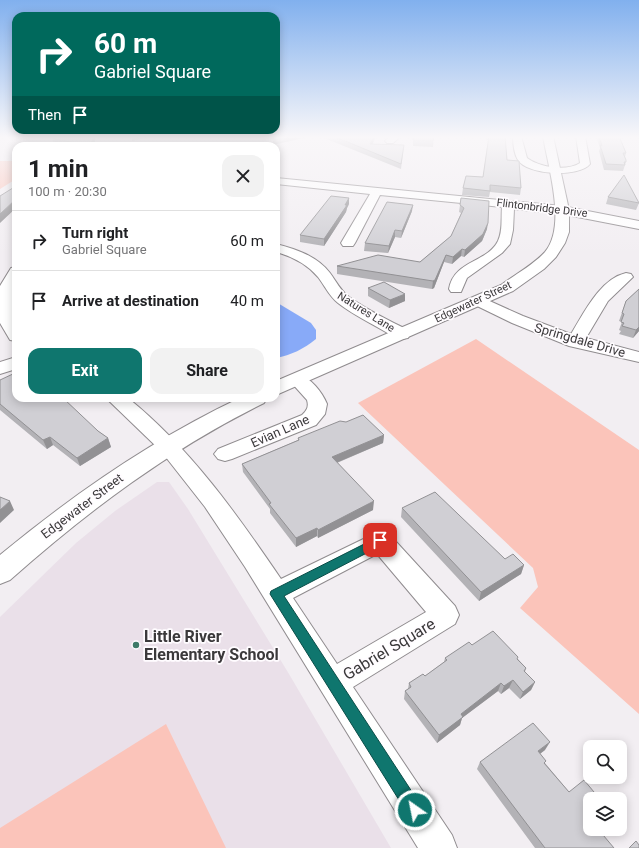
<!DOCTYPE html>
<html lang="en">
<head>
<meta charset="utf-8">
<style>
  body { margin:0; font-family:Roboto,sans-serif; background:#f2f2f2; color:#202124; height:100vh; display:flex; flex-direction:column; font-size:15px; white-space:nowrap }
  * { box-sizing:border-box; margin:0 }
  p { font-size:13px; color:#757577 }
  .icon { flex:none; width:22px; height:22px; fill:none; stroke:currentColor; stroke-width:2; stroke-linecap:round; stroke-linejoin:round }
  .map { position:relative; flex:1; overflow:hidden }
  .sheet { position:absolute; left:12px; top:142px; width:268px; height:260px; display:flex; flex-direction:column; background:#fff; border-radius:12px; box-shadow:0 2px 10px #0003 }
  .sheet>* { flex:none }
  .guide { position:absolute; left:12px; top:12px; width:268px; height:122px; border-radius:12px; box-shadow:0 2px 10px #0003; background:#00695c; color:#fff; overflow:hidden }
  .buttons { position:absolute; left:583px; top:740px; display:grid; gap:8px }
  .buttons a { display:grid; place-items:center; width:44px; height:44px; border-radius:8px; background:#fff; box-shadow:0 2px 10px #0003; font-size:20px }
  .pin { position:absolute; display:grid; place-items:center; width:34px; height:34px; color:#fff; margin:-17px; border-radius:8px; box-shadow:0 2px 6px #0006 }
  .me { position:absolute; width:44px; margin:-22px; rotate:327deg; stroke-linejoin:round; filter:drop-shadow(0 0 3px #0008) }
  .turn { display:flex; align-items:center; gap:14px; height:84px; padding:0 16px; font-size:18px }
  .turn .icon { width:52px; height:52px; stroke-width:2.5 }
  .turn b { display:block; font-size:28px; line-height:34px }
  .then { display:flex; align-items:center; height:38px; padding:0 16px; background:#0003; gap:8px; font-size:15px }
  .round { display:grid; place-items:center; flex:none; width:42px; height:42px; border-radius:12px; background:#f2f2f2 }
  .summary { display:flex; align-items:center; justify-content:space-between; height:68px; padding:0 16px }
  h1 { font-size:24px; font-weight:700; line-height:30px }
  .action { display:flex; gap:8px; margin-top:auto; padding:8px 16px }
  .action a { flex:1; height:46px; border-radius:12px; background:#0f766e; color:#fff; font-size:16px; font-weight:700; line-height:46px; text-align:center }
  .action a+a { background:#f2f2f2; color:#202124 }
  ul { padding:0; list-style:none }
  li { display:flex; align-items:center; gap:12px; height:60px; padding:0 16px; border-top:1px solid #e0e0e0 }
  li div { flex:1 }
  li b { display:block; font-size:15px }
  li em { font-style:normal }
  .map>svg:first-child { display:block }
  .built { fill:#eae0e9 }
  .green { fill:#fbc4ba }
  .water { fill:#88aaf8 }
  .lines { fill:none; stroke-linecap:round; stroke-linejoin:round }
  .street-casing { stroke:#908c8f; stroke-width:2 }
  .secondary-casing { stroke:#908c8f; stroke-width:2 }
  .street { fill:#fff; fill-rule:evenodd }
  .secondary { fill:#fff; fill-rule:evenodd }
  .wall { fill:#b3b2b6 }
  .shaded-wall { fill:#929194 }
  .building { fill:#d0cfd4; stroke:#929194 }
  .route { fill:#0f766e; stroke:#0a4d48 }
  .poi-dot { fill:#3d7b68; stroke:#fffcff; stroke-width:1.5 }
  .labels { text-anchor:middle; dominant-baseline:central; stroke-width:3.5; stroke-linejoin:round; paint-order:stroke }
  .far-street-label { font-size:11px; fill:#3b393b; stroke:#fffcff }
  .street-label { font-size:13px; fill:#3b393b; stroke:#fffcff }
  .near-poi-label { font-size:16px; font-weight:bold; fill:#3b393b; stroke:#fffcff; text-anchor:start }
  .near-street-label { font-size:16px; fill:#3b393b; stroke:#fffcff }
</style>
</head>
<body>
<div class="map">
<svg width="639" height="848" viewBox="0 0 639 848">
  <rect width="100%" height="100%" fill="#f2eef2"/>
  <path class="built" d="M157 482H169L188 509 289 674 391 848H0V617L76 543 115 511Z"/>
  <path class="green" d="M0 161H16V179L0 189Z
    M476 339 639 450V714L520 608 538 587 533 568 358 403Z
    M166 724 226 848H0V828Z"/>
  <path class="water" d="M276 302 311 323 316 330V339C304 349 291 355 276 358Z"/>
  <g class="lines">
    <g class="street-casing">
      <path id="street" d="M391 136H401L393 143H387L385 141Z
        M513 136H521L527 158C539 167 566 172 580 163L576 136H585L590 164C579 178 527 175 518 160 514 154 513 142 513 136Z
        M276 178 562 206 639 221V229L562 214 514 209 513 230 510 244 502 253 467 278 461 292H451L449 289C454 260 487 263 498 241 503 231 501 218 502 207L380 195 355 243 353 246H343L341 243 370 194 276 184Z
        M276 244C296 249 317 256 330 273 336 281 340 290 349 297 367 310 388 320 408 330L410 334 408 338 402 339 396 338C377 326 356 317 338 303 329 296 325 286 318 277 307 264 291 256 276 252Z
        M16 267V283L12 304 16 323V341L10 340 0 323V286L11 268Z
        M626 273 631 274 633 277 608 301 586 338 639 352V362L569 346 512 323 473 304 470 301 473 298H483L523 316 571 334C584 313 600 279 626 273Z
        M16 357V369L0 374V362Z
        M298 374C311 378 322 392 327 404L325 414 316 425 232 459 225 461 218 459 214 454 218 449 302 415C307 410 309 407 307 400L289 380 292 376Z
        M106 398H128C191 449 236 513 281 579L380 531 389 534 455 606 459 615 455 624 353 687 452 835 457 848H418L245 567 205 507 161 451ZM377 554 426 612 337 664 293 598Z"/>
    </g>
    <g class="secondary-casing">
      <path id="secondary" d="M543 136H553L569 210V232L565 243 556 257 544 269 513 291 276 395V381L501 285C516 274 533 265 545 252 567 226 548 167 543 136Z
        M240 398H267L264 403C169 450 89 510 10 580L0 584V555C74 494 153 439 240 398Z"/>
    </g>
    <use href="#street" class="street"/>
    <use href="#secondary" class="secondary"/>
  </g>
  <path class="wall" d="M53 136H96L94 146H65L54 143 52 138Z
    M319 136H376L372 144 404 145 401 169Z
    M434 136 433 147 413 146V140Z
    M482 136H505L507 160 521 188 520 195 490 192 489 197 462 195 463 188 483 177 488 140H486V138H482Z
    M596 136H619L626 153 625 157 626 162 623 171 604 170 599 151 600 148Z
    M608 197 639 203 636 210 606 204Z
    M461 198 487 229 482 241 464 257 461 256 452 264 444 262 434 288 432 289 337 274V266L420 262 451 236 461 213 459 212Z
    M349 204 347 208 346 212 324 246 300 242V235Z
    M412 211 401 238 395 237 388 253 364 251 365 243Z
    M368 288 405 301 389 308 368 296Z
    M639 289V331L633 338 619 334 621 331 619 330 622 322 619 321 626 301Z
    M0 380 16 398 98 431 108 438 111 447 80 466 53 445 47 449 0 410Z
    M384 435 383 443 337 463 373 510 318 538 317 536 296 547 270 513V509L243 472 242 464 298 440V438Z
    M402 508 505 559 524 565 521 574 479 601 401 517Z
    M472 645 518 659 526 668 525 672 535 682 531 690 520 699 509 688 501 694 498 691 462 718 460 725 437 743 404 699 405 691 408 689 409 683 425 676 444 662 445 658Z
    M545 750 540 754 545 763 569 792 587 811 590 829 614 848H535L477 769 480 762Z"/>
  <path class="shaded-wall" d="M93 136H96L94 146H84V145Z
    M132 136H150V137L132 141Z
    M290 136H312L273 145V140Z
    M374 136H376L370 150V144Z
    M349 198V204L347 208 346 212 324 246V239Z
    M16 199V208L0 223V214Z
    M413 205 412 211 401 238 402 231Z
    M488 223 487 229 482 241 464 257 465 250Z
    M395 230V237L388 253 389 246Z
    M462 249 461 256 452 264 453 257Z
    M446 255 444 262 434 288 432 289 433 281Z
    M405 294V301L389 308 390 300Z
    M639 327V331L633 338 636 330Z
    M384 435 383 443 331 465 332 457Z
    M50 437 53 445 47 449 43 440Z
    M108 438 111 447 80 466 77 458Z
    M10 501 14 510 0 523V510Z
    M374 501 373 510 318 538V530Z
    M317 528V536L296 547V538Z
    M524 565 521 574 479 601 481 592Z
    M513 680 509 688 501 694 504 686Z
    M535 682 531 690 520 699 523 692Z
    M501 683 498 691 462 718 460 725 437 743 439 735 461 714Z
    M550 742 545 750 534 758 538 751Z"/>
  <path class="building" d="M53 136H93L92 142 84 145 52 138Z
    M274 136H290L273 140Z
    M333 136H374L370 144 404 145 401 164Z
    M414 136H434L433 141 413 140Z
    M489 136H505L507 160 519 161 521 188 490 185V191L463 188 466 176 483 177Z
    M599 136H619L626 153H623L626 160V162H624L625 165 606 164 600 145 602 146Z
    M624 175 639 203 608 197Z
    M16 186V199L0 214V196Z
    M331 196 349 198 345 205H347L324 239 300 235Z
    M461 198 489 201 488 223 483 234 465 250 462 249 453 257 446 255 435 280 433 281 337 266 378 255 420 262 451 236 464 208 460 205Z
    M387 202 413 205 402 231 395 230 389 246 365 243Z
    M384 282 405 294 390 300 368 288Z
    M639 289V327L636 330 622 326 624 323 621 322 624 314 622 313 626 301Z
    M15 373H16V398H63L98 431 108 438 77 458 50 437 43 440 0 404V380Z
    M363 415 384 435 332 457 374 501 318 530 317 528 296 538 269 504 271 503 242 464 299 440 298 438 340 421 346 422Z
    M435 492 505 559 513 554 524 565 481 592 402 508Z
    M0 497 10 501 0 510Z
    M493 631 518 657 517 659 526 668 524 671 535 682 523 692 513 680 504 686 501 683 461 714 463 717 439 735 405 691 411 687 409 683 423 674 425 676 447 660 445 658 469 642 472 645Z
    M533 723 550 742 538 751 546 761 544 763 569 792 584 780 599 798V799H590V807L586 811 590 815V829H598L614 848H545L480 762Z
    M636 841 639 845V848H629Z"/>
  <linearGradient id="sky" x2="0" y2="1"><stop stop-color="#81b0ee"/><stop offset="0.54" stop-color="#f9f7f9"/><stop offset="1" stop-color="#f9f7f9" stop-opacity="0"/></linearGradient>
  <rect width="639" height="254" fill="url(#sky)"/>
  <path class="route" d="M380 536 384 537 386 540 384 544 284 596 420 804 423 810 420 816 415 818 409 816 270 594 271 591Z"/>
  <circle class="poi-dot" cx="136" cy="645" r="4"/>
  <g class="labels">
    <g class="far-street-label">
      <text transform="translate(542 208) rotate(7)">Flintonbridge Drive</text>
      <text transform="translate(473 302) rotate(-25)">Edgewater Street</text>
      <text transform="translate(366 312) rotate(32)">Natures Lane</text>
    </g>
    <g class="street-label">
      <text transform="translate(580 340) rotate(16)">Springdale Drive</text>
      <text transform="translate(280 431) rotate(-24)">Evian Lane</text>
      <text transform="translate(82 506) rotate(-37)">Edgewater Street</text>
    </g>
    <g class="near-poi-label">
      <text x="144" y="636">Little River<tspan x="144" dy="18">Elementary School</tspan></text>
    </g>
    <g class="near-street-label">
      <text transform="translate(389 649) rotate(-31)">Gabriel Square</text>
    </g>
  </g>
</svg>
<div class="buttons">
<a><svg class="icon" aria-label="search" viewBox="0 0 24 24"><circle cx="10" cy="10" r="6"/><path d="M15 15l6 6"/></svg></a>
<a><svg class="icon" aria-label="layers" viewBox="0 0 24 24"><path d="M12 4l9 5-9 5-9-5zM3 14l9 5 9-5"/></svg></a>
</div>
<div class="pin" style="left:380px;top:540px;background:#d93025"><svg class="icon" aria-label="arrive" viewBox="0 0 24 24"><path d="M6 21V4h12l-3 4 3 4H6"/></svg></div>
<svg class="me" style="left:415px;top:810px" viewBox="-20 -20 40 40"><circle r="17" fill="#0f766e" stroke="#fff" stroke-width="3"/><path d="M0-11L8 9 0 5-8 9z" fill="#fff"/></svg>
<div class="guide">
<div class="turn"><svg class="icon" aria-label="right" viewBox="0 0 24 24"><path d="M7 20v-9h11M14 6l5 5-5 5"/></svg><div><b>60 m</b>Gabriel Square</div></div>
<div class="then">Then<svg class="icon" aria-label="arrive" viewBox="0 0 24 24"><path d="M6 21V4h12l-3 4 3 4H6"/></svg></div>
</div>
<section class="sheet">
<div class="summary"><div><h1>1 min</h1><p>100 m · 20:30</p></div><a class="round"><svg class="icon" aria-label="close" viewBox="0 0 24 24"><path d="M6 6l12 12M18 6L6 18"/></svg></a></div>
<ul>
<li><svg class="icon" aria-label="right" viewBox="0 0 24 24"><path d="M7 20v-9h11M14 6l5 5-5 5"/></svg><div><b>Turn right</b><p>Gabriel Square</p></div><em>60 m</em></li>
<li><svg class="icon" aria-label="arrive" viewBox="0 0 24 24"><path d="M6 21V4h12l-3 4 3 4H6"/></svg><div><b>Arrive at destination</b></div><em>40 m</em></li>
</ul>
<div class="action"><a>Exit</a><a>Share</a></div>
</section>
</div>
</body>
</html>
